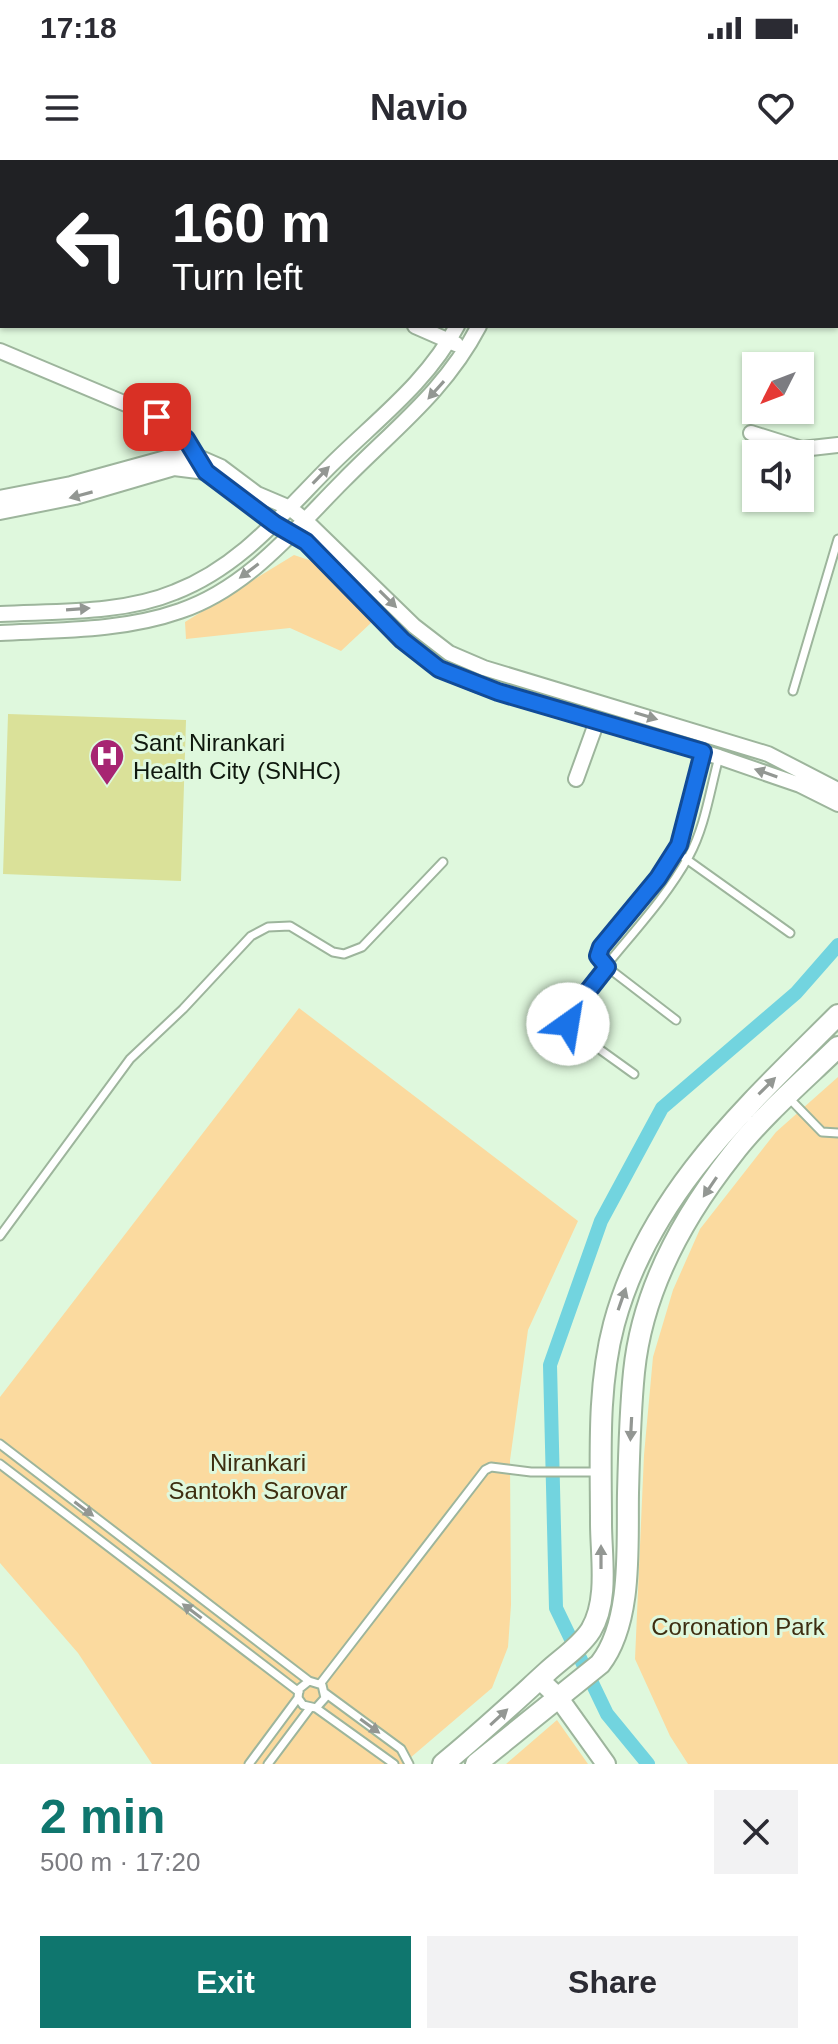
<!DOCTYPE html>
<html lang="en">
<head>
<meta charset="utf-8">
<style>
  body { margin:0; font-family:Arial,sans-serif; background:#f2f2f3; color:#2b2b33; height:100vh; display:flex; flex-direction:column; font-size:30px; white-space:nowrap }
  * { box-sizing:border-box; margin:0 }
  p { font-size:26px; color:#7c7c81 }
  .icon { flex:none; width:44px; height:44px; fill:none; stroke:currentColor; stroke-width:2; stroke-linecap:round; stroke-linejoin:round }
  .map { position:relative; height:1604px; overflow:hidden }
  .sheet { display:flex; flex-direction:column; background:#fff; flex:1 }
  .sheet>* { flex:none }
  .hud { position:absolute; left:0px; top:0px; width:838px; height:168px; box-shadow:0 2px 6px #0004; background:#202124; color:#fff; overflow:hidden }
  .needle { width:52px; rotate:228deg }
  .buttons { position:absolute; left:742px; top:192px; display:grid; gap:16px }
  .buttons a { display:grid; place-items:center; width:72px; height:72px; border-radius:0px; background:#fff; box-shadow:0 2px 6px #0004; font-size:40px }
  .pin { position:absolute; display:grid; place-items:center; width:68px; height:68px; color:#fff; margin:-34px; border-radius:16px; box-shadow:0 4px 12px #0006 }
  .me { position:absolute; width:88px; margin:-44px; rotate:32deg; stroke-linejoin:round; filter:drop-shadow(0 0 6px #0008) }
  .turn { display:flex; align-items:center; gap:28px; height:168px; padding:0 40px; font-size:36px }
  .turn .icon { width:104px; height:104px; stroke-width:2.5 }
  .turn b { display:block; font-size:56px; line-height:68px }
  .round { display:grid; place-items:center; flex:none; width:84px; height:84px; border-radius:0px; background:#f2f2f3 }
  .headline { display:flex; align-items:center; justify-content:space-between; height:136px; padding:0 40px }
  h1 { font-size:48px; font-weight:600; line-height:60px; color:#0f766e }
  .cta { display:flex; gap:16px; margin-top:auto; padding:16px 40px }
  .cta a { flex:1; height:92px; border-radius:0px; background:#0f766e; color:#fff; font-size:32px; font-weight:600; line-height:92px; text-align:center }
  .cta a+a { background:#f2f2f3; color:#2b2b33 }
  .status { display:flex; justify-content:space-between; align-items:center; height:56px; padding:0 40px; background:#fff; direction:ltr }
  .status svg { height:22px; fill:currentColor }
  header { display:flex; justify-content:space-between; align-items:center; height:104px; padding:0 40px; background:#fff; font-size:36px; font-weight:600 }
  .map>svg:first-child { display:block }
  .green { fill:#fbda9f }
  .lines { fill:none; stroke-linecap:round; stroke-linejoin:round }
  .canal { stroke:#72d4df; stroke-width:14 }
  .building { fill:#dae199 }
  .service-casing { stroke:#9db59c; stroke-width:11 }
  .minor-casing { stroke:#9db59c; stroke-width:18 }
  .tertiary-casing { stroke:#9db59c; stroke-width:22 }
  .secondary-casing { stroke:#9db59c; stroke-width:24 }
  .service { stroke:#fff; stroke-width:7 }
  .minor { stroke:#fff; stroke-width:14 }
  .tertiary { stroke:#fff; stroke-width:18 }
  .secondary { stroke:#fff; stroke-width:20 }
  .oneway { fill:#939793 }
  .route-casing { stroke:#114b97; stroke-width:20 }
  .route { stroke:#1a73e8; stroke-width:14 }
  .labels { text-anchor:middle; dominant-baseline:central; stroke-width:6; stroke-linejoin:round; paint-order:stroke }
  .poi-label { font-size:24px; fill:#0f180e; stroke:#dff8dd; text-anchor:start }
  .park-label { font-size:24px; fill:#3e2e11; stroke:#dff8dd }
</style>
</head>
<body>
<div class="status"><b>17:18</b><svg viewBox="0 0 49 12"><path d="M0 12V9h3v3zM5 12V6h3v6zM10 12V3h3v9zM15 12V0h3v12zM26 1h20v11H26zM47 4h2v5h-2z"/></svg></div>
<header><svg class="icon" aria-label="menu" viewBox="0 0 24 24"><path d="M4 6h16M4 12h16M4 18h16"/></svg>Navio<svg class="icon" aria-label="heart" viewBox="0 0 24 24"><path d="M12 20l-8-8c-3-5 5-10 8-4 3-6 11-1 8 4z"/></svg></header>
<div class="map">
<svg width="838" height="1604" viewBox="0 0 838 1604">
  <rect width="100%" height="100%" fill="#dff8dd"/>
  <path class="green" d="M294 395 312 401 372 462 341 491 290 468 186 479 185 462Z
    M299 848 578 1061 528 1170 510 1300 511 1445 508 1487 492 1528 403 1604H152L78 1493 0 1403V1237Z
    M838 917V1604H688L670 1576 635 1499 644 1295 653 1197 673 1130 700 1069 776 972Z
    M557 1560 588 1604H506Z"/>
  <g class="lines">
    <path class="canal" d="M648 1604 607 1554 556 1448 550 1205 601 1061 662 948 796 833 838 785"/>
  </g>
  <path class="building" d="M8 554 186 560 181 721 3 714Z"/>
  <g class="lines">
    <g class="service-casing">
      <path id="service" d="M793 531 838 379
        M675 691 790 773
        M676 860 607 807 601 801 598 792 658 718 679 685 704 592
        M634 914 570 868 568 859C602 801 656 756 689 696 705 667 710 630 719 597
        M788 937 822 972 838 973
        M0 1076 130 899 183 849 251 776 268 767 290 766 333 792 344 794 362 787 443 702
        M0 1284 309 1521 322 1525 325 1538 316 1548
        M0 1304 299 1532
        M309 1521 299 1529 298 1538 303 1545 316 1548 394 1604
        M320 1524 485 1310 491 1307 531 1312H599
        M325 1533 401 1589 409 1604
        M249 1604 298 1538
        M268 1604 310 1548"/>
    </g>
    <g class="minor-casing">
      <path id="minor" d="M22 0 27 2
        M162 2 163 0
        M530 2V0
        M550 2 551 0
        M415 166 456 184
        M0 191 157 257 186 279 202 304
        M751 273 802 289 838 285
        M0 338 71 324 173 296 198 297 221 307 257 334 290 348 306 361 414 466 449 493 484 508 768 594 838 630
        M0 352 75 337 174 308 206 312 275 364 306 382 402 480 439 509 478 525 518 538 719 597 800 625 838 644
        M0 454C57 451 122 454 175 432 240 407 283 353 330 306 375 261 427 223 457 166
        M0 473C60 470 123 471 180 451 248 428 295 369 344 320 394 269 445 231 479 166
        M576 619 597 561"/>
    </g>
    <g class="tertiary-casing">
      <path id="tertiary" d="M539 1519 558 1537 606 1604"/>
    </g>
    <g class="secondary-casing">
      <path id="secondary" d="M443 1604C479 1575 513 1543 547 1512 561 1499 581 1486 591 1470 609 1440 601 1396 601 1363 601 1297 597 1228 614 1164 649 1034 746 947 838 855
        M476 1604 600 1504C633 1462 627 1384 628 1333 629 1293 630 1252 634 1212 642 1132 683 1057 732 995 761 957 804 920 838 887"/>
    </g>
    <use href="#service" class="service"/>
    <use href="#minor" class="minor"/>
    <use href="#tertiary" class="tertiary"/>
    <use href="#secondary" class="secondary"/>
  </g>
  <defs><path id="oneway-solid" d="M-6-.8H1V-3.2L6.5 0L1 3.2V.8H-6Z" transform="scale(2)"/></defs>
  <g class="oneway">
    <use href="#oneway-solid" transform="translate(436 230) rotate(132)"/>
    <use href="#oneway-solid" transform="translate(321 315) rotate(-46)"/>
    <use href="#oneway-solid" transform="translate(81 335) rotate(165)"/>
    <use href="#oneway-solid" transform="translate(249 411) rotate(143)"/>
    <use href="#oneway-solid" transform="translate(388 439) rotate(45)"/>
    <use href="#oneway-solid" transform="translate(78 449) rotate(-4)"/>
    <use href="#oneway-solid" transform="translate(646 556) rotate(17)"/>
    <use href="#oneway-solid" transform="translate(766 613) rotate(-161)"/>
    <use href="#oneway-solid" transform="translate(767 926) rotate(-45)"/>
    <use href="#oneway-solid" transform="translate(710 1027) rotate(124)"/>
    <use href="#oneway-solid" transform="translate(622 1139) rotate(-71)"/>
    <use href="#oneway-solid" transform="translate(631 1269) rotate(93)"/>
    <use href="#oneway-solid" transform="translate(84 1349) rotate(37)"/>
    <use href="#oneway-solid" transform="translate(601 1397) rotate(-90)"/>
    <use href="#oneway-solid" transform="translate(192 1451) rotate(-143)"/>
    <use href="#oneway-solid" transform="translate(499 1557) rotate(-43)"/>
    <use href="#oneway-solid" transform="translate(370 1566) rotate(36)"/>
  </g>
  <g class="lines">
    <g class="route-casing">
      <path id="route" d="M157 257 186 279 206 312 275 364 306 382 402 480 439 509 498 532 703 592 679 685 658 718 601 787 598 796 607 807 570 854 568 864"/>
    </g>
    <use href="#route" class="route"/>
  </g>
  <defs>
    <g id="hospital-pin" transform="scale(1.8)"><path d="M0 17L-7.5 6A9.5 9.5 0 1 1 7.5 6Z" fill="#a72572" stroke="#dff8dd"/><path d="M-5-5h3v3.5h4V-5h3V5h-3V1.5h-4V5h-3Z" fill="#fff"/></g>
  </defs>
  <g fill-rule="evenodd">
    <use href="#hospital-pin" x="107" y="596"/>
  </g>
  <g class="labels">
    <g class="poi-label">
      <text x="133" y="582">Sant Nirankari<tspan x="133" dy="28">Health City (SNHC)</tspan></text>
    </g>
    <g class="park-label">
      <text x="258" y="1302">Nirankari<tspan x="258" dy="28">Santokh Sarovar</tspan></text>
      <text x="738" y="1466">Coronation Park</text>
    </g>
  </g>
</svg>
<div class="buttons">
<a><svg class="needle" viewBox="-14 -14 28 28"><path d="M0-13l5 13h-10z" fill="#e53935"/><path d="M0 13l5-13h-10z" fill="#7c7c81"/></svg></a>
<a><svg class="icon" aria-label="sound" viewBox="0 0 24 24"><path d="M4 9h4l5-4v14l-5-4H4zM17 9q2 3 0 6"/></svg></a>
</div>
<div class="pin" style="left:157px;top:257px;background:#d93025"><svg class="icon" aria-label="arrive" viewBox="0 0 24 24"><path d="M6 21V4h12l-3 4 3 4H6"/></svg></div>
<svg class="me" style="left:568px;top:864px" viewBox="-20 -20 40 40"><circle r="19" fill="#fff"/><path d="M0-13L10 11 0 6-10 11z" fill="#1a73e8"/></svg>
<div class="hud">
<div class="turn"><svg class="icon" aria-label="left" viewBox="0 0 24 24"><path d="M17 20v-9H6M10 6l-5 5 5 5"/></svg><div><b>160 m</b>Turn left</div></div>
</div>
</div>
<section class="sheet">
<div class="headline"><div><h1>2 min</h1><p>500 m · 17:20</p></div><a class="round"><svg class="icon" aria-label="close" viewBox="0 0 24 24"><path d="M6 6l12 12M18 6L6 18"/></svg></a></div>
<div class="cta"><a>Exit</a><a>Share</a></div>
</section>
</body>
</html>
